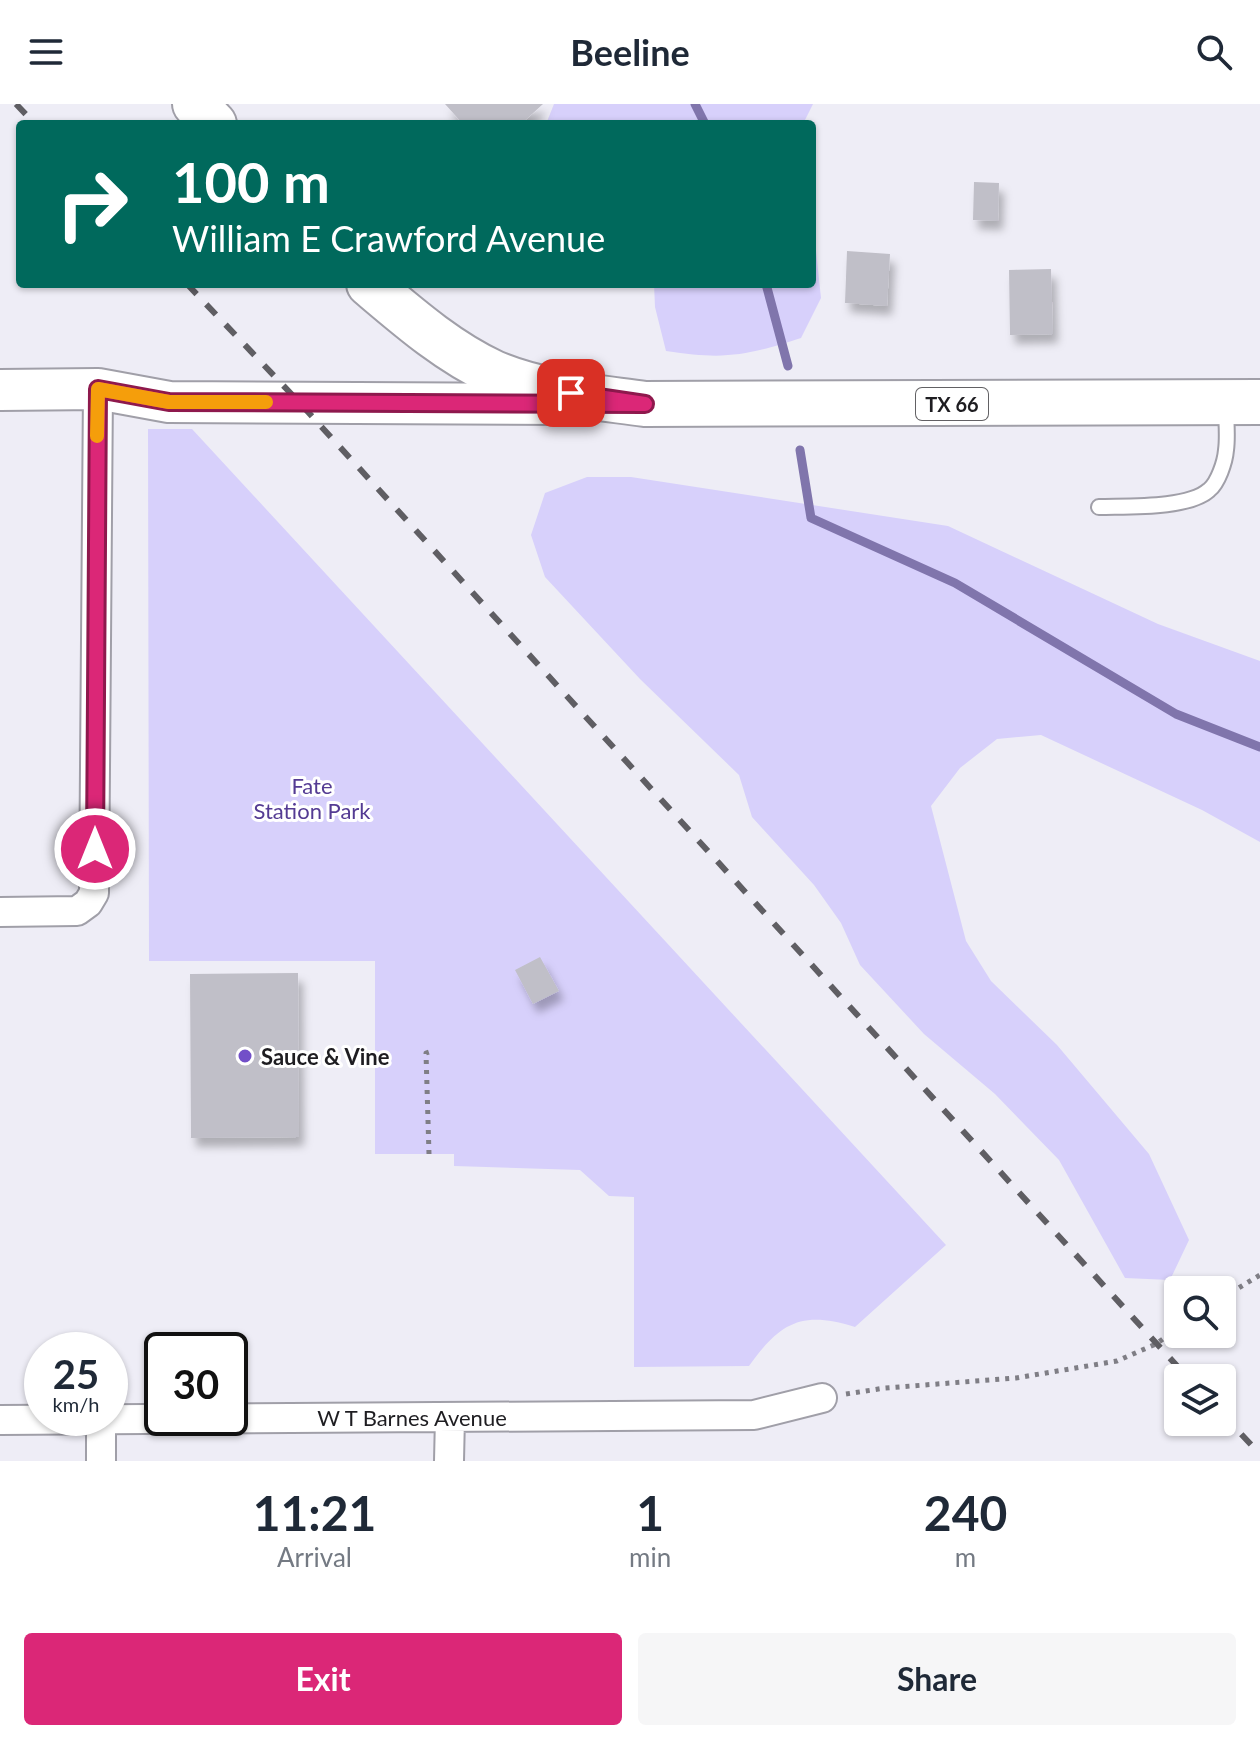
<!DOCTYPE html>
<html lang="en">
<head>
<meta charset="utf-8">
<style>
  body { margin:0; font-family:Lato,sans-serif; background:#f6f6f7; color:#1f2937; height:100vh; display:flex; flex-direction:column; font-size:30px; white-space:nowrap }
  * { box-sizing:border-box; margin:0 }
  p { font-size:26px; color:#747a83 }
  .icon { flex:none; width:44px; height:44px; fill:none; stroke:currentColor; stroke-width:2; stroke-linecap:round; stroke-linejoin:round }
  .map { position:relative; height:1357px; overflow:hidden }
  .panel { display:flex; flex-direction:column; background:#fff; flex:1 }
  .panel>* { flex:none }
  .hud { position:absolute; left:16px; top:16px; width:800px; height:168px; border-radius:8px; box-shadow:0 2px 6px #0004; background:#00695c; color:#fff; overflow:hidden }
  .controls { position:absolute; left:1164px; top:1172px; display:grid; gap:16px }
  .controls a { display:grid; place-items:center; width:72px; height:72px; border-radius:8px; background:#fff; box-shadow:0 2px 6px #0004; font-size:40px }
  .speed { position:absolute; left:24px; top:1228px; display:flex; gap:16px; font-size:40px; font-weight:700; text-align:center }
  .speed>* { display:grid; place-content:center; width:104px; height:104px; border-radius:50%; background:#fff; box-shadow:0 2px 6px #0004; line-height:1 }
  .speed small { font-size:20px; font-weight:400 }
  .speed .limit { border:4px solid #111; border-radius:12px; background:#fff; color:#111 }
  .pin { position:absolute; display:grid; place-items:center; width:68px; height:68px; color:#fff; margin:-34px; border-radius:16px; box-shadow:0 4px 12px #0006 }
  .me { position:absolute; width:88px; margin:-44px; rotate:0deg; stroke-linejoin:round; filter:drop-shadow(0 0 6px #0008) }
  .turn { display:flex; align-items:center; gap:28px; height:168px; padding:0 24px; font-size:36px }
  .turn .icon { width:104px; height:104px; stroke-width:2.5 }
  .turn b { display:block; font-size:56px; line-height:68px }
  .eta { display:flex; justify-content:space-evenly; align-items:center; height:136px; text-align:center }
  .eta b { font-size:48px; font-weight:700; line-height:56px }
  .primary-button { display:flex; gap:16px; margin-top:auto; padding:16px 24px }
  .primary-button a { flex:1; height:92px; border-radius:8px; background:#db2777; color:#fff; font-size:32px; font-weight:700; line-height:92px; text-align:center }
  .primary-button a+a { background:#f6f6f7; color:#1f2937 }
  header { display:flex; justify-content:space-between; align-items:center; height:104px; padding:0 24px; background:#fff; font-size:36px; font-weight:700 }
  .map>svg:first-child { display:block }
  .green { fill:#d7d0fb }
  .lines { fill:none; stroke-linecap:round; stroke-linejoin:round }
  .stream { stroke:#8075ac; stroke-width:9 }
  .building { fill:#c0bfc8; filter:url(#shadow) }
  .service-casing { stroke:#a09fa8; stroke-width:18 }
  .minor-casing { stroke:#a09fa8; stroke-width:32 }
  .secondary-casing { stroke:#a09fa8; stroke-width:44 }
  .primary-casing { stroke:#a09fa8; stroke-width:48 }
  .path { stroke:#7f7e85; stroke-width:5; stroke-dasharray:4 6; stroke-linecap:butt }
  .service { stroke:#fff; stroke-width:14 }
  .minor { stroke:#fff; stroke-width:28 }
  .secondary { stroke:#fff; stroke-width:40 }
  .primary { stroke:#fff; stroke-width:44 }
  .rail { stroke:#5f5e63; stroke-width:6; stroke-dasharray:14 14; stroke-linecap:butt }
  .route-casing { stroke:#8e194d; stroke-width:20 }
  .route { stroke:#db2777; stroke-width:14 }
  .slow { stroke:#f59e0b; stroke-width:14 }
  .poi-dot { fill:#724fc8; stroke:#fff; stroke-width:3 }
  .labels { text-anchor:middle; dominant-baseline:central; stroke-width:6; stroke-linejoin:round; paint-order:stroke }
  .shield { fill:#fff; stroke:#626164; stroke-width:2 }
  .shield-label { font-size:20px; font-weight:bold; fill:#1e1d21 }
  .park-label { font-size:22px; fill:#543b93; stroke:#fff }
  .poi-label { font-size:22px; font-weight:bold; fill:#1e1d21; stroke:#fff; text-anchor:start }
  .street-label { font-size:22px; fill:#1e1d21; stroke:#fff }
</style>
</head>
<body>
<header><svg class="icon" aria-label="menu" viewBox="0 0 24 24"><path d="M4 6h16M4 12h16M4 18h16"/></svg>Beeline<svg class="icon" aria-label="search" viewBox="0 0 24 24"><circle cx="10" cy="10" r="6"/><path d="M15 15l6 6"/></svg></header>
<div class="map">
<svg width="1260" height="1357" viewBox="0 0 1260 1357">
  <defs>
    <filter id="shadow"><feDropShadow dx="5" dy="9" stdDeviation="4" flood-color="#0004"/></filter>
  </defs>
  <rect width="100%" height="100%" fill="#eeedf6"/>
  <path class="green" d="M554 0H813L803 20H546Z
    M812 109 821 194 801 234C746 252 724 256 666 247L655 203 654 180H812Z
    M148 325H192L946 1141 855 1223C801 1206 780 1219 749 1262L634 1263V1093L609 1092 580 1066 454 1062V1050H375V857H149Z
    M587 373H631L948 422 1158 520 1260 557V738L1202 706 1041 631 997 635 960 664 931 702 966 837 991 877 1057 941 1149 1050 1189 1136 1170 1176 1125 1174 1059 1056 995 990 924 930 860 861 841 819 814 781 752 713 739 671 640 575 545 473 531 431 545 389Z"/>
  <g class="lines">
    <path class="stream" d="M695 0 705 20
      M766 180 788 262
      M800 346 811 414 955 479 1176 610 1260 643"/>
  </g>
  <path class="building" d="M445 0H543L521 20H463Z
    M974 78 999 79 998 117 973 116Z
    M847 147 890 150 887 202 845 199Z
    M1051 165 1053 230 1010 231 1009 166Z
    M540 853 559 887 533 900 515 866Z
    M298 869 299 1033 191 1034 190 870Z"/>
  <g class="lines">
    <g class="service-casing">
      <path id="service" d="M1099 403C1126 402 1188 405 1209 386 1218 379 1225 358 1226 346 1228 332 1226 317 1226 303"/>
    </g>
    <g class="minor-casing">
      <path id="minor" d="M0 808 77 807 88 799 94 789 98 285
        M0 1316 754 1311 822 1294
        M101 1357V1315
        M449 1357 450 1313"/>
    </g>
    <g class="secondary-casing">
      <path id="secondary" d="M0 286 98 285 169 298 569 300"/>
    </g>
    <g class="primary-casing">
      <path id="primary" d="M195 0 214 20
        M369 180C408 213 448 248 494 269 541 289 595 293 645 300L1260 298"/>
    </g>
    <path class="path" d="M429 1050 426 949 432 947
      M1222 1194 1260 1171
      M846 1290 885 1284 1016 1274 1117 1257 1156 1240 1178 1224"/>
    <use href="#service" class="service"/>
    <use href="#minor" class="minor"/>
    <use href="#secondary" class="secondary"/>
    <use href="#primary" class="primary"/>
    <path class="rail" d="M16 0 35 20
      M187 180 298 297 1188 1274
      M1222 1310 1260 1350"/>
  </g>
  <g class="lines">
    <g class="route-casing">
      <path id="route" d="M95 745 98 285 169 298 645 300 571 289"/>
    </g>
    <use href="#route" class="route"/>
    <path class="slow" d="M97 332 98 285 169 298H266"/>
  </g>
  <circle class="poi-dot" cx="245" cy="952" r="8"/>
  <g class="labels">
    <rect class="shield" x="916" y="284" width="72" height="32" rx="6"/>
    <g class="shield-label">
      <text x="952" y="300">TX 66</text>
    </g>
    <g class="park-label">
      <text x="312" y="681">Fate<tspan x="312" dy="25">Station Park</tspan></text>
    </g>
    <g class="poi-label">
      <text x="261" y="952">Sauce &amp; Vine</text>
    </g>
    <g class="street-label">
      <text x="412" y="1313">W T Barnes Avenue</text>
    </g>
  </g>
</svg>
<div class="controls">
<a><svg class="icon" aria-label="search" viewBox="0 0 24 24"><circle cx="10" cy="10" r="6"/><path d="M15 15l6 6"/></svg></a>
<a><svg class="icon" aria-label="layers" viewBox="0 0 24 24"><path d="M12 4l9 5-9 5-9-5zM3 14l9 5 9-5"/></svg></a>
</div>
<div class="speed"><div>25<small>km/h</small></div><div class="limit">30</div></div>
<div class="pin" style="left:571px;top:289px;background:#d93025"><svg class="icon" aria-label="arrive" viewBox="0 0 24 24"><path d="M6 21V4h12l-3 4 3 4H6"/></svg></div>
<svg class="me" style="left:95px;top:745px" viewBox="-20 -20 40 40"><circle r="17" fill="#db2777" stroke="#fff" stroke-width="3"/><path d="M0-11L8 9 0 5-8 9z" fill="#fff"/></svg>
<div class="hud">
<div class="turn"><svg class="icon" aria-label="right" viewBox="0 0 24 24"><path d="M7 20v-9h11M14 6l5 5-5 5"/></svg><div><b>100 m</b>William E Crawford Avenue</div></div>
</div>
</div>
<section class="panel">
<div class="eta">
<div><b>11:21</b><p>Arrival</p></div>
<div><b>1</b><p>min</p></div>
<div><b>240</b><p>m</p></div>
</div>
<div class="primary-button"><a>Exit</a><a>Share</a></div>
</section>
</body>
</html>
